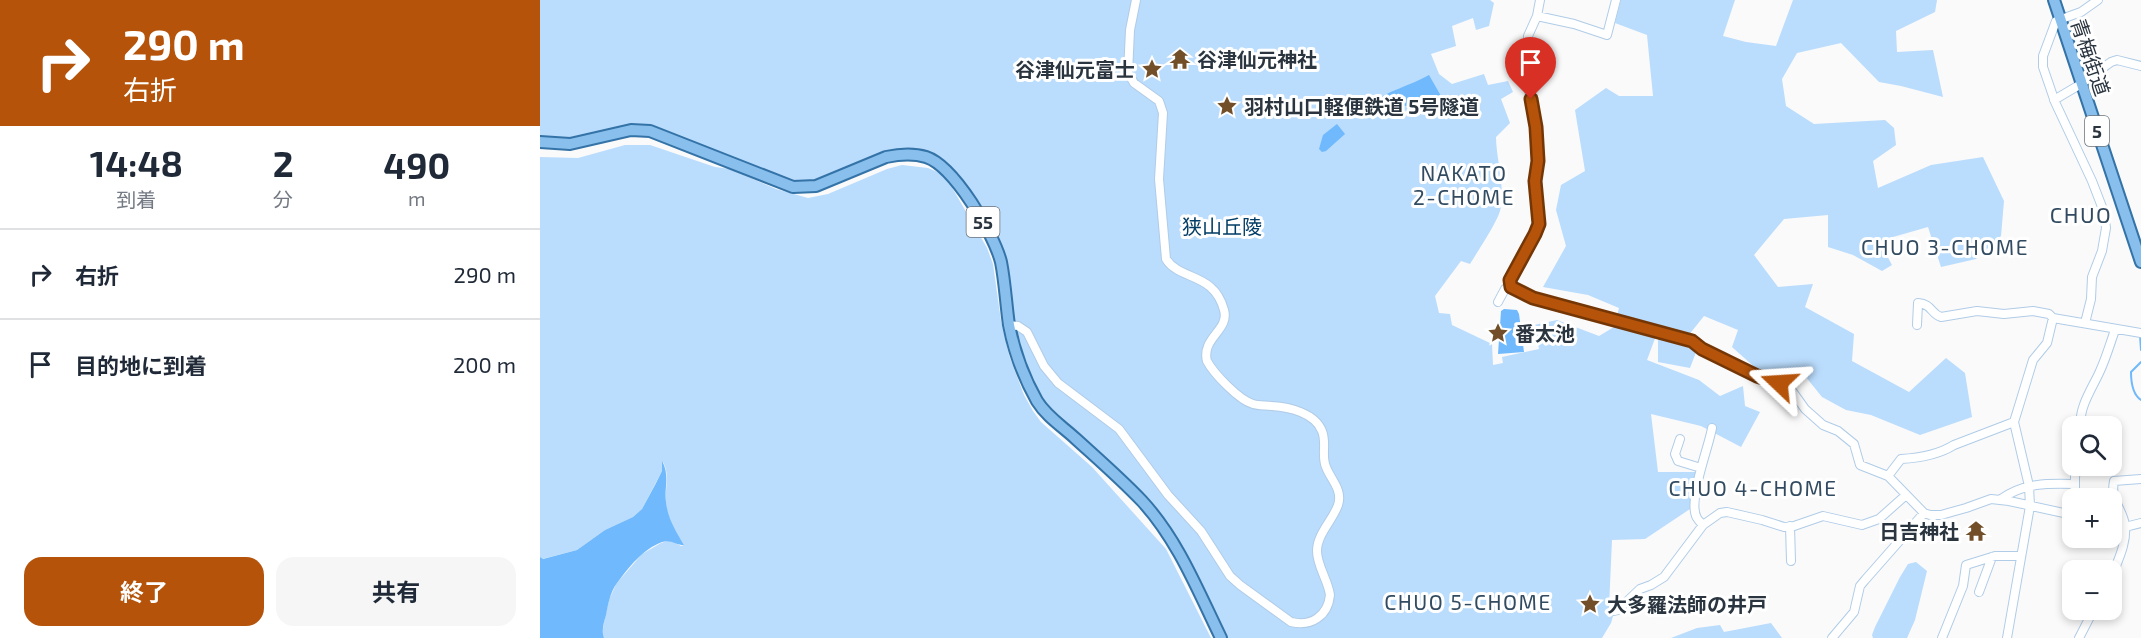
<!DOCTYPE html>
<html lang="ja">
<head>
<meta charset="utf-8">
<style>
  body { margin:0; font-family:"Exo 2","Noto Sans JP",sans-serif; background:#f6f6f7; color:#1f2937; height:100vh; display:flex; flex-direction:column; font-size:22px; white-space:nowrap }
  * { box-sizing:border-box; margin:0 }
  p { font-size:20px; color:#747a83 }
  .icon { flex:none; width:33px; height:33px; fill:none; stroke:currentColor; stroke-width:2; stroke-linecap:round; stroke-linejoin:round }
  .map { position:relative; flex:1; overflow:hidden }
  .side { display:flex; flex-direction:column; background:#fff; width:540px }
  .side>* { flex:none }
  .banner { background:#b45309; color:#fff; overflow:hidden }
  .buttons { position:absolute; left:1522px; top:416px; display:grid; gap:12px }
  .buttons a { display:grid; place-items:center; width:60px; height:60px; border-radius:12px; background:#fff; box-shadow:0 3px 9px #0003; font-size:30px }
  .pin { position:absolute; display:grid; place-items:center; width:51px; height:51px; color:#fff; margin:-62px -26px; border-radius:50% 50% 50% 0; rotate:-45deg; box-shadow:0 0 6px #0007 }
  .pin .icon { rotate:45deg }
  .me { position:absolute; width:66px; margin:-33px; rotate:290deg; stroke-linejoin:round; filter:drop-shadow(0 0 4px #0008) }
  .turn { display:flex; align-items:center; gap:21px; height:126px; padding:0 24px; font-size:27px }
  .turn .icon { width:78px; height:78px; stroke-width:2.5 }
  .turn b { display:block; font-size:42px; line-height:51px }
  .eta { display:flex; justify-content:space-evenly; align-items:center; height:102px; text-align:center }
  .eta b { font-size:36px; font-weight:700; line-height:42px }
  .button { display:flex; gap:12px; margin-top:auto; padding:12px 24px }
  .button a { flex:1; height:69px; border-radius:18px; background:#b45309; color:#fff; font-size:24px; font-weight:700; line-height:69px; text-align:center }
  .button a+a { background:#f6f6f7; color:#1f2937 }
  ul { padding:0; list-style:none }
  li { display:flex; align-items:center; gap:18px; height:90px; padding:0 24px; border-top:2px solid #e0e1e3 }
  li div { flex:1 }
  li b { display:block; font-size:22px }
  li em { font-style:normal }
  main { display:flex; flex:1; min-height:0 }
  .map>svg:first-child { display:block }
  .green { fill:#badcfd }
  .water { fill:#6fb9fc }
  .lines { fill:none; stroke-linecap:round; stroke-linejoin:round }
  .stream { stroke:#6fb9fc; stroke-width:2 }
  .minor-casing { stroke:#b0cce7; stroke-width:10 }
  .major-casing { stroke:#3473a7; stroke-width:14 }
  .minor { stroke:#fff; stroke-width:8 }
  .major { stroke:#89bfec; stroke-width:10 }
  .route-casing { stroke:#753606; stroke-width:15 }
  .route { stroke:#b45309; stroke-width:10 }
  .labels { text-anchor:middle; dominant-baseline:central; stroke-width:6; stroke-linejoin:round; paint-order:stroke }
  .shield { fill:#fff; stroke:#6a7279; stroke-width:1.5 }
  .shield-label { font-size:18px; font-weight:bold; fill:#2a3540 }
  .street-label { font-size:20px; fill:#2a3540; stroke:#fff }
  .poi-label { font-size:20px; font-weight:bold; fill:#2a3540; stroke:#fff; text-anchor:start }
  .park-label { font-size:20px; fill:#003c65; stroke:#fff }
  .neighbourhood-label { font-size:21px; letter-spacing:1.5px; fill:#324b61; stroke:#fff }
  .quarter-label { font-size:22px; letter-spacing:1.5px; fill:#324b61; stroke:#fff }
</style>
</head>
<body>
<main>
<section class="side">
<div class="banner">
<div class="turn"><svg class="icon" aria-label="right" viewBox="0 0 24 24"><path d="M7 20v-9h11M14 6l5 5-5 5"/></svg><div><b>290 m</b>右折</div></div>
</div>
<div class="eta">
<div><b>14:48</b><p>到着</p></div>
<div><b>2</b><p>分</p></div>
<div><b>490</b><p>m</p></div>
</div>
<ul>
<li><svg class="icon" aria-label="right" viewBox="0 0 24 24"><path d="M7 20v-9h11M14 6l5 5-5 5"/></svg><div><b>右折</b></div><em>290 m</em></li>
<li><svg class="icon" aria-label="arrive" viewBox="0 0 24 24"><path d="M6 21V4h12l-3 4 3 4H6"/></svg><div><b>目的地に到着</b></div><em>200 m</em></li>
</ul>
<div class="button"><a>終了</a><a>共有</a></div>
</section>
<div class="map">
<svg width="1601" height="638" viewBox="0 0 1601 638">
  <rect width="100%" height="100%" fill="#fafafa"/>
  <path class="green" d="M0 0H950L954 3 949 26 936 30 933 18 912 26 916 46 891 54 899 74 912 84 944 74 948 85 968 81 973 92 961 99 970 123 956 137C956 158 966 190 960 211 956 224 938 251 930 264L921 261 895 296 899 313 910 314 912 325 952 344 953 365 963 363 962 357 999 349 994 325 1017 320 1059 336 1074 327 1079 308 1048 295 1003 287 1026 246 1016 210 1021 185 1045 171 1035 110 1066 88 1079 96H1113L1107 35 1075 23 1081 0H1195L1183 36 1206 42 1236 46 1253 0H1397L1395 12 1356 31 1357 52 1393 50 1403 97 1361 86 1339 82 1301 43 1257 53 1242 79 1246 106 1274 124 1345 120 1354 128 1356 145 1333 161 1338 188 1391 165 1443 157 1464 201 1461 236 1436 259 1401 267 1388 227 1339 241 1352 265 1342 271 1313 255 1288 247V215L1244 219 1214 255 1238 287 1273 284 1265 307 1314 334 1312 361 1369 392 1406 358 1425 373 1432 417 1380 435 1331 415 1306 410 1282 397 1261 371 1245 384 1219 371 1192 347 1198 330 1164 316 1148 336 1117 333 1107 360 1159 380 1180 396 1203 386 1205 406 1220 412 1201 447 1161 426 1111 414 1118 472H1158L1150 509 1105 539 1072 540 1069 607 1074 613 1071 623 1062 638H681L659 593 602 501 508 416 477 355 461 262 410 173 370 154 265 188 110 131 45 141 0 142Z
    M85 145H110L175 167 190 169 236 189 268 198 288 194 347 169 362 165 388 168 400 173 410 184 447 248 453 264 461 321 469 355 484 395 493 411 501 422 552 467 626 549 671 638H64L62 635 64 622 69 600 76 584 102 554 121 543 130 540 141 546 144 545C135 530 126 518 126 500 125 487 130 474 123 462L122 471 102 509 93 517 65 530 37 550 2 559 0 557V157L38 158Z
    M1118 337 1158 347 1150 368 1118 362Z
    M1376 562 1387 571 1375 620 1367 638H1333L1332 635 1335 627 1360 577 1368 564Z
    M1231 623 1242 638H1131L1157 628 1180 625 1184 632Z"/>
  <path class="water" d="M889 75 901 96 881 100 866 106 849 103 838 112 834 109 831 104C848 90 870 86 889 75Z
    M797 124 805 134 786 151 782 152 779 149 783 135Z
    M964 309 977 310 979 314 984 352 958 354 961 311Z
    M122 461C130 475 124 488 126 502 128 520 136 531 144 545 136 545 131 539 122 542 103 549 88 568 77 583 70 592 68 605 66 615 64 622 61 631 64 638H0V557L3 559 37 550 65 530 93 517 102 509 115 485 122 471Z"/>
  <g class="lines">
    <path class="stream" d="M1600 335 1601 350
      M1601 362 1591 372C1591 381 1592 394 1601 400"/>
    <g class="minor-casing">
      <path id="minor" d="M997 16 1034 24 1067 35 1076 0
        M1514 100 1541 84 1571 62 1577 60 1601 66
        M970 285 978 292 993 298 1152 341 1162 349 1217 376 1229 378 1250 388 1265 409 1283 425 1298 431 1314 444 1320 465 1348 476 1384 513 1390 515H1401L1426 508 1451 499 1469 501 1533 515
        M958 302 965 289 970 285V280L995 234 999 223 995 181 997 161 996 118 988 87V36L997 16 1000 0
        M1545 323 1551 299 1552 277 1562 251 1566 228 1564 212 1552 181 1515 102 1503 67V56L1516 21 1541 12 1558 0
        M469 325 478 326 487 332 504 366 518 383 579 429 628 495 661 531 690 576 700 585 751 622C771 627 788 616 790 595 788 580 777 566 777 551 777 534 793 520 798 505 803 490 791 480 786 467 781 456 787 443 782 431 775 413 749 407 732 406 726 405 719 406 713 404 699 400 674 374 667 361 661 338 690 330 684 310 674 272 640 281 626 259L619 179 623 113 619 101 594 83 588 73 590 30 596 0
        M1377 325 1378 303C1392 304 1391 314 1401 317L1437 311 1464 314 1493 311 1509 314 1513 318 1601 333
        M1541 426C1538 408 1553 387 1560 371 1566 358 1570 344 1575 330
        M1140 439 1135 454 1138 461 1161 468
        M1348 476 1361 459C1379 458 1398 455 1414 445L1474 422
        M1535 498V476L1540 465
        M1461 499C1483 483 1508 483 1535 484
        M1572 524 1585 527 1601 523
        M1163 525C1162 524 1157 519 1157 518 1147 501 1169 447 1172 428
        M1250 526 1251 561
        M1572 576C1578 560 1587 543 1585 525 1582 507 1570 501 1574 481L1601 479
        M1439 592 1452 557
        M1074 611 1078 610 1100 589 1111 585 1124 577 1163 525 1180 513 1187 512 1222 520 1244 527 1254 526 1283 516 1322 525 1339 519 1366 495
        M1292 638 1314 612 1320 586 1325 580 1384 513
        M1402 638 1423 586 1426 565 1455 556H1481
        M1467 638 1490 506 1489 486 1474 422 1493 360 1507 343 1513 318
        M1539 638 1554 609"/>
    </g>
    <g class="major-casing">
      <path id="major" d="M1514 0 1601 262
        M0 142 30 144 91 130 110 131 253 187 276 186 346 157C360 154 373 153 386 157 414 166 454 234 461 262 465 282 466 304 469 325 474 351 484 378 497 401 507 417 522 426 536 439 558 459 581 479 602 501 638 540 658 591 681 638"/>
    </g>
    <use href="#minor" class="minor"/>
    <use href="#major" class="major"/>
  </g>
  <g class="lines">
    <g class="route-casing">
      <path id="route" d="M991 99 996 127 998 161 995 181 999 224 995 234 970 280 971 287 993 298 1152 341 1162 349 1217 376 1239 383"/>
    </g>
    <use href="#route" class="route"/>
  </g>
  <defs>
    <g id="temple-bare" transform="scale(1.62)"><path d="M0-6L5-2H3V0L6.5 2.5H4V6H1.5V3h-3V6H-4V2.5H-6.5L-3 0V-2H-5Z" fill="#724f28" stroke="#fff" stroke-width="2.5" paint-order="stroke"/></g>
    <g id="sight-bare" transform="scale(1.62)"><path d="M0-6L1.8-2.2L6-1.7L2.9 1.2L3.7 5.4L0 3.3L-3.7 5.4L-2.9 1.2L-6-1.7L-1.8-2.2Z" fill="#724f28" stroke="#fff" stroke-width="2.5" paint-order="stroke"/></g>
  </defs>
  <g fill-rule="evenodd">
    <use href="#temple-bare" x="640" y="59"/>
    <use href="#sight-bare" x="612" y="69"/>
    <use href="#sight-bare" x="687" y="106"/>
    <use href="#sight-bare" x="958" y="333"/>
    <use href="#temple-bare" x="1436" y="531"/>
    <use href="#sight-bare" x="1050" y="604"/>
  </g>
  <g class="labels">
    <g class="shield">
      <rect x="1545" y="116" width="24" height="30" rx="4.5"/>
      <rect x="426.5" y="207" width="33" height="30" rx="4.5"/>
    </g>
    <g class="shield-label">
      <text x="1557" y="131">5</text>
      <text x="443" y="222">55</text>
    </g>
    <g class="street-label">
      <text transform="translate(1551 57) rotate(71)">青梅街道</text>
    </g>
    <g class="poi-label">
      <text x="657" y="59">谷津仙元神社</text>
      <text x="595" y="69" text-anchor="end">谷津仙元富士</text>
      <text x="704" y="106">羽村山口軽便鉄道 5号隧道</text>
      <text x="975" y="333">番太池</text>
      <text x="1419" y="531" text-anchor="end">日吉神社</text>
      <text x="1067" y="604">大多羅法師の井戸</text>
    </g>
    <g class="park-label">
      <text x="682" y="226">狭山丘陵</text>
    </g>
    <g class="neighbourhood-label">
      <text x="924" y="172">NAKATO<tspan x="924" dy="24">2-CHOME</tspan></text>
      <text x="1405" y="246">CHUO 3-CHOME</text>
      <text x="1213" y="487">CHUO 4-CHOME</text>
      <text x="928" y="601">CHUO 5-CHOME</text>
    </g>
    <g class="quarter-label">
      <text x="1541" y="214">CHUO</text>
    </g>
  </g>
</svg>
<div class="buttons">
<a><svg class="icon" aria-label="search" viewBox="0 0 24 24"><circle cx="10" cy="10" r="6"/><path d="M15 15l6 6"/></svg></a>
<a>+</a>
<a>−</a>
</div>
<div class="pin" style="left:991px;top:99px;background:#d93025"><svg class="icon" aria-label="arrive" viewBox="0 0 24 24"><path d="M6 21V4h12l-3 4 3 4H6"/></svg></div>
<svg class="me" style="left:1239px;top:383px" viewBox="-20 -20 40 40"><path d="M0-17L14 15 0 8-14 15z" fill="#b45309" stroke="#fff" stroke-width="4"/></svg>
</div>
</main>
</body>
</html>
